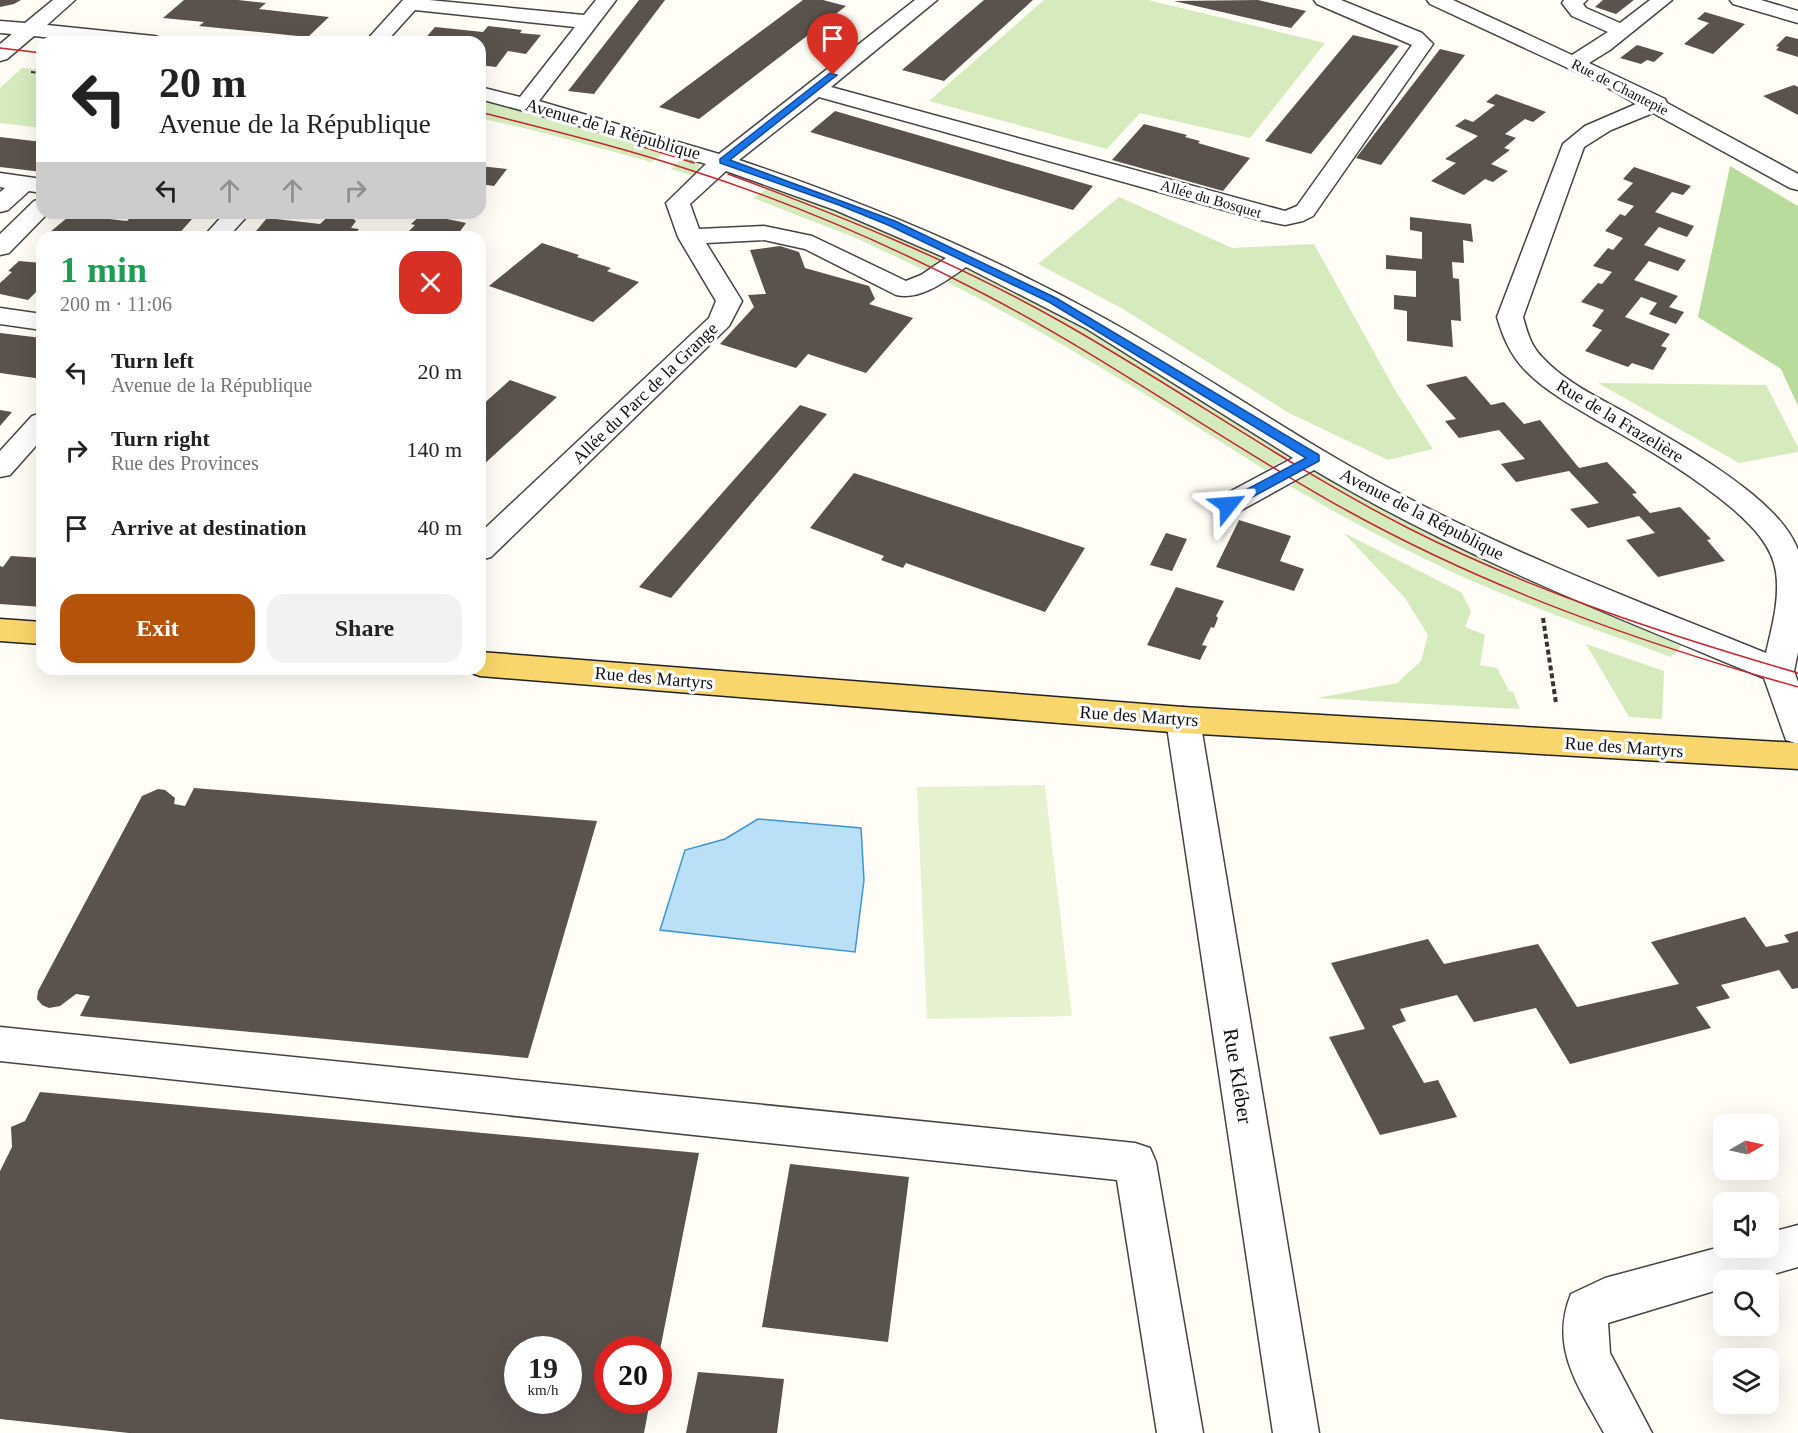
<!DOCTYPE html>
<html lang="en">
<head>
<meta charset="utf-8">
<style>
  body { margin:0; font-family:Georgia,serif; background:#f2f2f2; color:#222; height:100vh; display:flex; flex-direction:column; font-size:22px; white-space:nowrap }
  * { box-sizing:border-box; margin:0 }
  p { font-size:20px; color:#767676 }
  .icon { flex:none; width:33px; height:33px; fill:none; stroke:currentColor; stroke-width:2; stroke-linecap:round; stroke-linejoin:round }
  .map { position:relative; flex:1; overflow:hidden }
  .sheet { position:absolute; left:36px; top:231px; width:450px; height:444px; display:flex; flex-direction:column; background:#fff; border-radius:18px; box-shadow:0 6px 24px #0002 }
  .sheet>* { flex:none }
  .banner { position:absolute; left:36px; top:36px; width:450px; height:183px; border-radius:18px; box-shadow:0 6px 24px #0002; background:#fff; color:#222; overflow:hidden }
  .needle { width:39px; rotate:81deg }
  .tools { position:absolute; left:1713px; top:1114px; display:grid; gap:12px }
  .tools a { display:grid; place-items:center; width:66px; height:66px; border-radius:12px; background:#fff; box-shadow:0 6px 24px #0002; font-size:30px }
  .speed { position:absolute; left:504px; top:1336px; display:flex; gap:12px; font-size:30px; font-weight:700; text-align:center }
  .speed>* { display:grid; place-content:center; width:78px; height:78px; border-radius:50%; background:#fff; box-shadow:0 6px 24px #0002; line-height:1 }
  .speed small { font-size:15px; font-weight:400 }
  .speed .limit { border:9px solid #d22; background:#fff; color:#111 }
  .pin { position:absolute; display:grid; place-items:center; width:51px; height:51px; color:#fff; margin:-62px -26px; border-radius:50% 50% 50% 0; rotate:-45deg; box-shadow:0 0 6px #0007 }
  .pin .icon { rotate:45deg }
  .me { position:absolute; width:66px; margin:-33px; rotate:62deg; stroke-linejoin:round; filter:drop-shadow(0 0 4px #0008) }
  .turn { display:flex; align-items:center; gap:21px; height:126px; padding:0 24px; font-size:27px }
  .turn .icon { width:78px; height:78px; stroke-width:2.5 }
  .turn b { display:block; font-size:42px; line-height:51px }
  .lanes { display:flex; align-items:center; height:57px; padding:0 24px; background:#0003; justify-content:center; gap:30px; direction:ltr }
  .lanes .off { opacity:.35 }
  .round { display:grid; place-items:center; flex:none; width:63px; height:63px; border-radius:18px; background:#f2f2f2 }
  .head { display:flex; align-items:center; justify-content:space-between; height:102px; padding:0 24px }
  h1 { font-size:36px; font-weight:600; line-height:45px; color:#1e9e55 }
  .action { display:flex; gap:12px; margin-top:auto; padding:12px 24px }
  .action a { flex:1; height:69px; border-radius:18px; background:#b45309; color:#fff; font-size:24px; font-weight:600; line-height:69px; text-align:center }
  .action a+a { background:#f2f2f2; color:#222 }
  ul { padding:0; list-style:none }
  li { display:flex; align-items:center; gap:18px; height:78px; padding:0 24px }
  li div { flex:1 }
  li b { display:block; font-size:22px }
  li em { font-style:normal }
  .map>svg:first-child { display:block }
  .green { fill:#d5ebbd }
  .forest { fill:#b9dc9c }
  .pitch { fill:#e6f2cf }
  .water { fill:#b9e0f7; stroke:#3f96cf; stroke-width:1.5 }
  .building { fill:#5a524d; fill-rule:evenodd }
  .lines { fill:none; stroke-linecap:round; stroke-linejoin:round }
  .minor-casing { stroke:#444; stroke-width:3 }
  .major-casing { stroke:#222; stroke-width:3 }
  .path-far1 { stroke:#333; stroke-width:2; stroke-dasharray:4.5 2; stroke-linecap:butt }
  .path { stroke:#333; stroke-width:4; stroke-dasharray:5 3; stroke-linecap:butt }
  .minor { fill:#fff; fill-rule:evenodd }
  .major { fill:#f9d66b; fill-rule:evenodd }
  .tram { stroke:#c4262e; stroke-width:1.5 }
  .route { fill:#1a73e8; stroke:#114b97; stroke-width:1.5 }
  .labels { text-anchor:middle; dominant-baseline:central; stroke-width:6; stroke-linejoin:round; paint-order:stroke }
  .far-street-label { font-size:15px; fill:#111; stroke:#fff }
  .street-label { font-size:18px; fill:#111; stroke:#fff }
  .near-street-label { font-size:21px; fill:#111; stroke:#fff }
</style>
</head>
<body>
<div class="map">
<svg width="1798" height="1433" viewBox="0 0 1798 1433">
  <rect width="100%" height="100%" fill="#fffdf5"/>
  <path class="green" d="M1044 0H1148L1325 43 1250 138 1140 113 1107 149 929 101Z
    M22 68 42 70V128L0 123V88Z
    M480 97 671 149 651 162 536 131 480 118Z
    M686 154 700 161 699 169 694 176 671 169Z
    M772 185 821 201 946 255 926 271 856 238 753 198Z
    M1119 197 1232 248 1314 244 1395 390 1433 449 1388 460 1289 413 1123 309 1038 264Z
    M968 267 1073 318 1293 455 1265 470C1160 403 1056 337 945 281Z
    M1598 383 1766 385 1798 447V452L1739 463Z
    M1315 469 1682 645 1671 657C1620 638 1568 621 1518 600 1439 569 1363 529 1290 486Z
    M1344 533 1461 592 1471 611 1465 627 1485 635 1480 665 1497 668 1509 691 1513 692 1520 709 1317 698 1397 683 1421 661 1428 635 1405 598Z
    M1586 644 1664 671 1662 719 1629 717Z"/>
  <path class="forest" d="M1730 166 1798 206V406L1781 369 1698 317Z"/>
  <path class="pitch" d="M1045 785 1072 1016 927 1019 917 787Z"/>
  <path class="water" d="M758 819 861 828 864 880 855 952 660 930 685 850 725 839Z"/>
  <path class="building" d="M0 0H21L14 4 0 7Z
    M184 0H238L266 3 259 9 329 17 308 37 199 26 204 22 163 18Z
    M639 0H665L594 94 568 91Z
    M803 0H823L846 6 699 119 659 107Z
    M984 0H1033L944 81 902 70Z
    M1258 0 1306 11 1291 28 1174 1Z
    M1603 0H1634L1616 14 1595 7Z
    M1705 12 1745 24 1713 54 1684 44 1709 23 1697 19Z
    M488 26 522 30 520 33 541 35 526 54 508 51 496 67 480 65V42H422L435 27 483 32Z
    M1353 35 1399 46 1311 154 1265 141Z
    M1786 36 1798 39V57L1776 50 1779 47 1776 46Z
    M1637 45 1664 53 1654 62 1647 60 1641 64 1620 58Z
    M1440 49 1465 55 1381 165 1356 158Z
    M1794 85 1798 87V115L1763 96Z
    M1496 94 1546 112 1533 122 1525 119 1505 134 1516 138 1504 148 1510 150 1491 164 1508 171 1493 182 1485 179 1464 195 1431 181 1456 163 1445 159 1478 136 1455 126 1465 119 1473 122 1495 105 1486 102Z
    M835 111 1093 186 1073 210 810 132Z
    M1144 124 1187 135 1185 137 1200 141 1198 143 1250 158 1223 191 1112 160Z
    M0 137 42 142V172L0 167Z
    M480 166 507 169 494 186 480 184Z
    M1634 167 1691 186 1683 195 1672 192 1655 212 1694 226 1687 237 1659 227 1644 245 1686 260 1678 271 1649 261 1634 280 1678 296 1669 307 1684 312 1676 324 1649 314 1657 303 1641 297 1625 317 1670 334 1661 346 1667 348 1653 370 1632 363 1628 367 1585 351 1602 330 1592 326 1604 310 1581 302 1598 283 1602 284 1612 272 1593 266 1608 248 1613 250 1623 238 1605 231 1620 214 1625 216 1634 206 1617 200 1633 183 1623 179Z
    M73 213H115L109 219 127 221 135 213 192 219 176 237H44Z
    M332 213H345L356 221 351 228 359 229 353 237H251L267 218 320 224Z
    M422 214 457 221 466 223 456 237 409 231 415 225 411 224Z
    M1410 217 1471 224 1473 242 1463 240 1464 263 1452 262 1453 278 1459 279 1461 321 1451 320 1453 347 1407 341V311L1394 309V295L1416 297V271L1386 269V255L1422 259V232L1410 230Z
    M542 243 579 255 577 257 611 268 607 271 639 282 593 322 489 286Z
    M780 246 799 252 805 268 869 286 875 299 869 304 913 318 866 373 808 354 796 368 720 344 754 307 748 295 766 294 750 250Z
    M19 261 42 263V292L37 291 28 300 0 294V283L12 272 8 271Z
    M0 333 42 338V379L0 373Z
    M1466 376 1491 405 1504 402 1524 424 1540 420 1579 468 1607 462 1637 493 1632 494 1650 513 1680 507 1711 539 1707 540 1725 561 1658 577 1626 540 1655 533 1639 516 1588 528 1570 509 1599 503 1569 471 1516 482 1501 464 1525 459 1499 430 1459 438 1445 421 1456 419 1426 385Z
    M510 380 557 397 480 468V407Z
    M800 405 827 414 671 598 639 587Z
    M0 410 12 412 0 426Z
    M854 473 1085 548 1045 612 906 563 903 568 881 560 884 556 810 528Z
    M1239 520 1291 536 1280 561 1304 569 1294 591 1216 567Z
    M1166 533 1187 539 1172 571 1150 565Z
    M11 556 42 558V607L0 604V566L3 567Z
    M1176 587 1224 601 1216 616 1218 618 1214 628 1211 627 1202 645 1207 646 1200 660 1147 645Z
    M194 788 597 821 528 1058 80 1016 90 996 76 994 60 1006 49 1008 42 1005 37 999 38 991 142 796 158 789 165 790 175 798 174 804 185 806Z
    M1745 917 1766 947 1789 942 1784 935 1798 931V988L1792 989 1779 970 1721 985 1730 998 1696 1007 1711 1028 1570 1064 1536 1008 1474 1022 1457 995 1400 1009 1406 1021 1392 1026 1424 1083 1438 1080 1457 1117 1380 1135 1329 1037 1365 1029 1331 963 1428 939 1444 964 1538 944 1577 1007 1679 984 1651 942Z
    M40 1092 699 1153 660 1350H608V1401H650L644 1433H129L0 1419V1171L12 1147 11 1127 25 1121ZM518 1350H568V1401H518Z
    M790 1164 909 1177 888 1342 762 1327Z
    M698 1372 784 1379 777 1433H686Z"/>
  <g class="lines">
    <g class="minor-casing">
      <path id="minor" d="M53 0H75L47 25 154 36 161 38 164 42H91L34 36 7 59 0 61V44L12 34 0 33V21L25 23Z
        M403 0H429L584 15 596 0H616L539 101 719 154 915 0H937L831 87 1285 211 1297 206 1412 45 1317 4 1314 0H1341L1422 33 1433 44 1313 216 1303 221 1285 225 1256 219 819 97 739 160C864 202 986 253 1102 317 1206 374 1303 444 1408 498 1523 558 1645 604 1766 653 1772 627 1780 599 1776 572 1772 545 1752 526 1733 509 1694 476 1651 451 1607 426 1578 409 1547 393 1524 369 1510 354 1503 337 1497 317L1563 144 1585 126 1636 104 1598 82 1430 4 1427 0H1453L1572 55 1608 32 1572 16 1562 3 1564 0H1587L1583 4 1586 8 1620 23 1650 0H1672L1610 50 1589 63 1665 99 1667 103 1798 174V190L1790 188 1653 113 1611 130 1584 147 1523 317C1527 332 1531 346 1542 357 1565 382 1597 397 1626 413 1669 438 1713 462 1752 494 1770 509 1789 527 1798 550V652L1794 671 1798 682V744L1786 740 1764 678C1611 615 1457 555 1314 470L1238 512 1228 515 1218 512 1213 505 1218 498 1293 458 1087 329 966 267C947 280 921 301 896 295L805 249 764 240 706 243 742 301 729 326 491 557 480 560V533L709 318 716 301 678 237 666 203 706 164 620 137 480 99V87L520 97 575 27 415 10 386 42H365ZM726 171 835 210 946 258 921 275 906 281 812 236 764 226 699 229 690 204Z
        M1730 0H1761L1798 11V23L1733 4Z
        M0 173 42 179V193L29 191 8 210 0 212V192L5 188 0 187Z
        M42 199V213H48L9 253 0 255V234L34 201Z
        M225 213H250L228 237H203Z
        M0 308 42 314V330L0 324Z
        M42 413V439L10 475 0 477V451L32 416Z
        M1183 707 1195 711 1200 720 1319 1433H1273L1166 720 1171 711Z
        M0 1027 1135 1143 1150 1148 1156 1162 1203 1433H1157L1117 1180 0 1061Z
        M1798 1225V1267L1749 1281H1724V1288L1608 1323 1610 1353 1652 1433H1604C1579 1387 1549 1348 1571 1294L1605 1278 1724 1246V1248H1768V1233Z"/>
    </g>
    <g class="major-casing">
      <path id="major" d="M0 619 42 622V644L0 641Z
        M480 652 1183 707 1798 743V769L1183 733 480 676 469 672 467 669H480Z"/>
    </g>
    <path class="path-far1" d="M31 72 42 73"/>
    <path class="path" d="M1543 618 1556 703"/>
    <use href="#minor" class="minor"/>
    <use href="#major" class="major"/>
    <path class="tram" d="M0 48 42 53
      M480 112C550 130 621 147 690 170 791 202 890 245 984 294 1109 359 1223 442 1346 510 1489 589 1641 643 1798 687
      M640 146 694 163
      M728 174C844 217 958 263 1065 324 1181 390 1289 467 1408 528 1532 591 1664 634 1798 673"/>
  </g>
  <path class="route" d="M830 73 837 75 730 160 895 221 1056 298 1319 455V461L1232 508H1223V502L1306 458 1049 302 888 225 839 205 720 163V159Z"/>
  <g class="labels">
    <g class="far-street-label">
      <text transform="translate(1620 87) rotate(27)">Rue de Chantepie</text>
      <text transform="translate(1211 199) rotate(16)">Allée du Bosquet</text>
    </g>
    <g class="street-label">
      <text transform="translate(613 129) rotate(16)">Avenue de la République</text>
      <text transform="translate(645 393) rotate(-44)">Allée du Parc de la Grange</text>
      <text transform="translate(1620 421) rotate(31)">Rue de la Frazelière</text>
      <text transform="translate(1422 514) rotate(27)">Avenue de la République</text>
      <text transform="translate(654 678) rotate(5)">Rue des Martyrs</text>
      <text transform="translate(1139 716) rotate(4)">Rue des Martyrs</text>
      <text transform="translate(1624 747) rotate(4)">Rue des Martyrs</text>
    </g>
    <g class="near-street-label">
      <text transform="translate(1238 1076) rotate(81)">Rue Kléber</text>
    </g>
  </g>
</svg>
<div class="tools">
<a><svg class="needle" viewBox="-14 -14 28 28"><path d="M0-13l5 13h-10z" fill="#e53935"/><path d="M0 13l5-13h-10z" fill="#767676"/></svg></a>
<a><svg class="icon" aria-label="sound" viewBox="0 0 24 24"><path d="M4 9h4l5-4v14l-5-4H4zM17 9q2 3 0 6"/></svg></a>
<a><svg class="icon" aria-label="search" viewBox="0 0 24 24"><circle cx="10" cy="10" r="6"/><path d="M15 15l6 6"/></svg></a>
<a><svg class="icon" aria-label="layers" viewBox="0 0 24 24"><path d="M12 4l9 5-9 5-9-5zM3 14l9 5 9-5"/></svg></a>
</div>
<div class="speed"><div>19<small>km/h</small></div><div class="limit">20</div></div>
<div class="pin" style="left:833px;top:75px;background:#d93025"><svg class="icon" aria-label="arrive" viewBox="0 0 24 24"><path d="M6 21V4h12l-3 4 3 4H6"/></svg></div>
<svg class="me" style="left:1228px;top:505px" viewBox="-20 -20 40 40"><path d="M0-17L14 15 0 8-14 15z" fill="#1a73e8" stroke="#fff" stroke-width="4"/></svg>
<div class="banner">
<div class="turn"><svg class="icon" aria-label="left" viewBox="0 0 24 24"><path d="M17 20v-9H6M10 6l-5 5 5 5"/></svg><div><b>20 m</b>Avenue de la République</div></div>
<div class="lanes"><svg class="icon" aria-label="left" viewBox="0 0 24 24"><path d="M17 20v-9H6M10 6l-5 5 5 5"/></svg><svg class="icon off" aria-label="ahead" viewBox="0 0 24 24"><path d="M12 20V5M6 11l6-6 6 6"/></svg><svg class="icon off" aria-label="ahead" viewBox="0 0 24 24"><path d="M12 20V5M6 11l6-6 6 6"/></svg><svg class="icon off" aria-label="right" viewBox="0 0 24 24"><path d="M7 20v-9h11M14 6l5 5-5 5"/></svg></div>
</div>
<section class="sheet">
<div class="head"><div><h1>1 min</h1><p>200 m · 11:06</p></div><a class="round" style="background:#d93025;color:#fff"><svg class="icon" aria-label="close" viewBox="0 0 24 24"><path d="M6 6l12 12M18 6L6 18"/></svg></a></div>
<ul>
<li><svg class="icon" aria-label="left" viewBox="0 0 24 24"><path d="M17 20v-9H6M10 6l-5 5 5 5"/></svg><div><b>Turn left</b><p>Avenue de la République</p></div><em>20 m</em></li>
<li><svg class="icon" aria-label="right" viewBox="0 0 24 24"><path d="M7 20v-9h11M14 6l5 5-5 5"/></svg><div><b>Turn right</b><p>Rue des Provinces</p></div><em>140 m</em></li>
<li><svg class="icon" aria-label="arrive" viewBox="0 0 24 24"><path d="M6 21V4h12l-3 4 3 4H6"/></svg><div><b>Arrive at destination</b></div><em>40 m</em></li>
</ul>
<div class="action"><a>Exit</a><a>Share</a></div>
</section>
</div>
</body>
</html>
